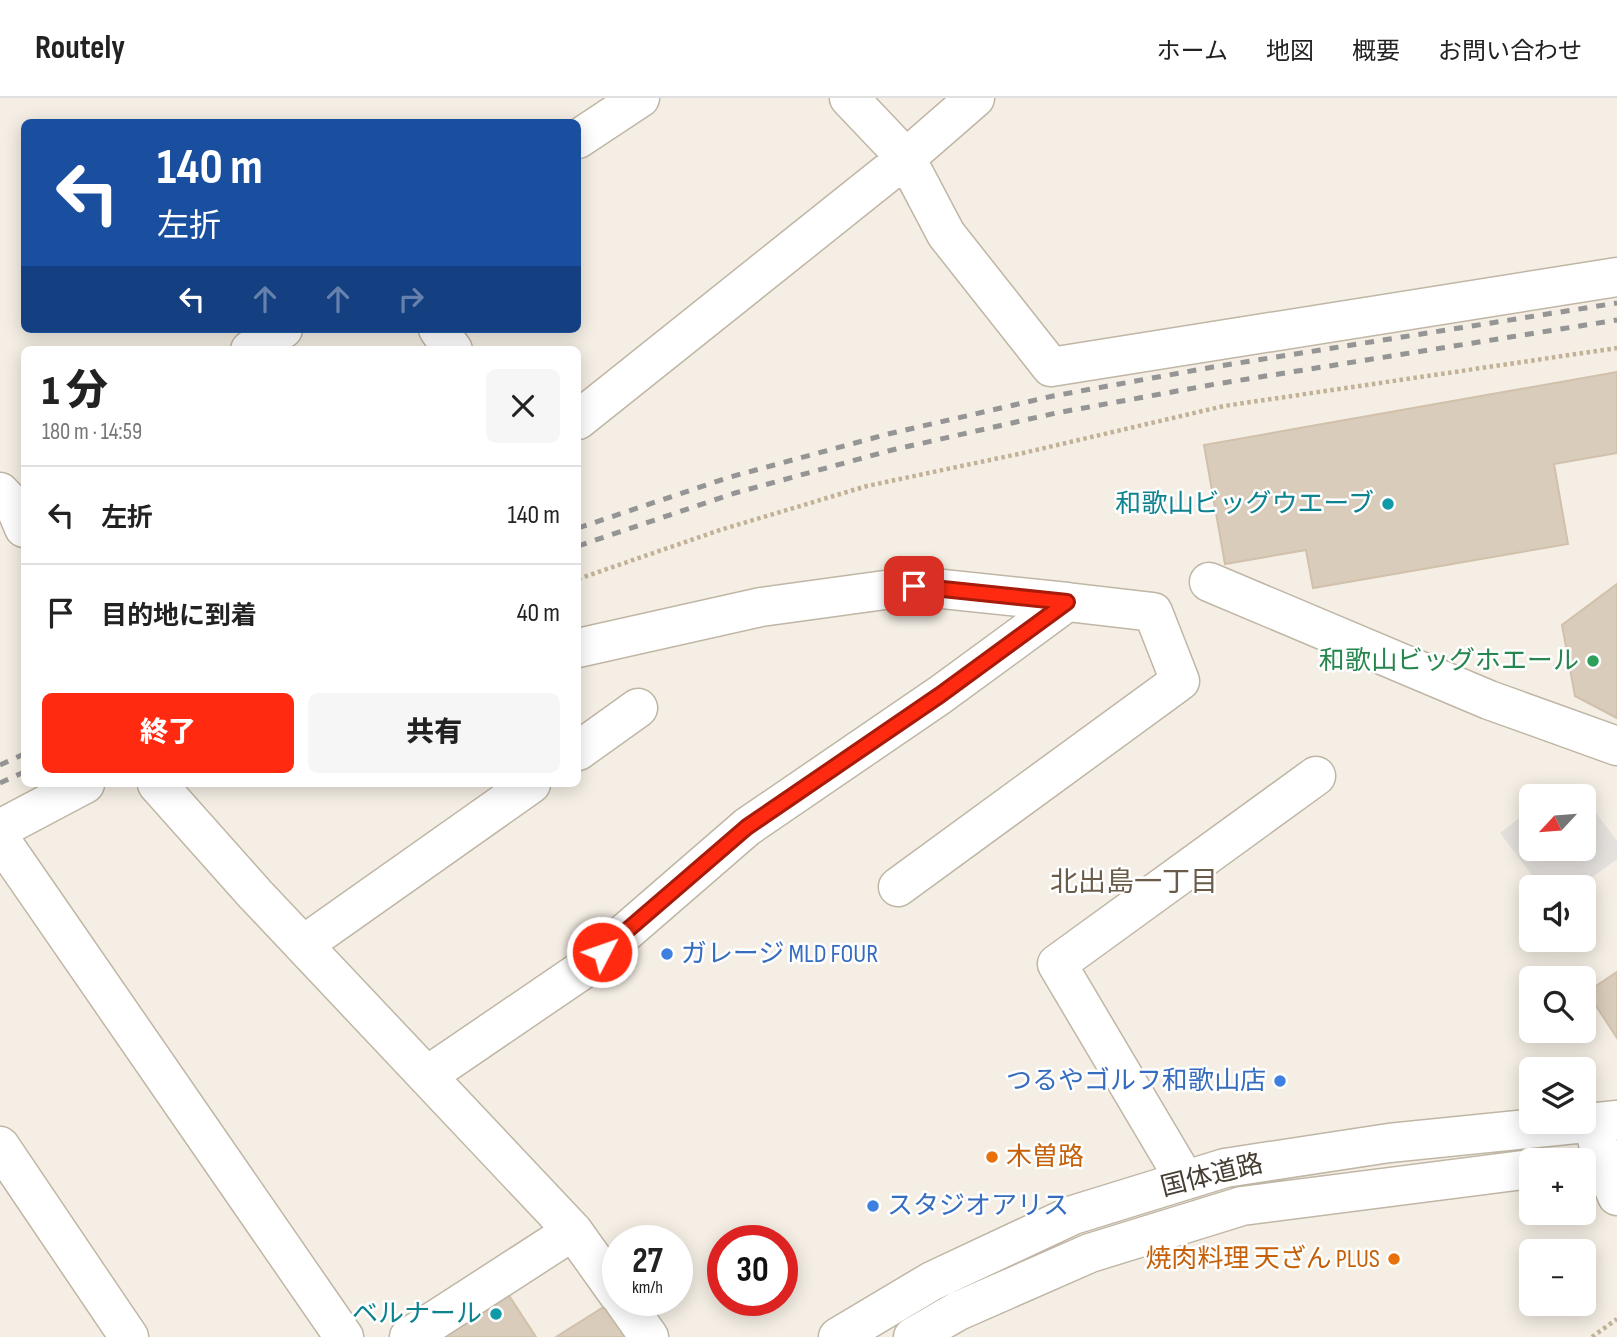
<!DOCTYPE html>
<html lang="ja">
<head>
<meta charset="utf-8">
<style>
  body { margin:0; font-family:"Sofia Sans Condensed","Noto Sans JP",sans-serif; background:#f6f6f6; color:#222; height:100vh; display:flex; flex-direction:column; font-size:26px; white-space:nowrap }
  * { box-sizing:border-box; margin:0 }
  p { font-size:23px; color:#767676 }
  .icon { flex:none; width:38px; height:38px; fill:none; stroke:currentColor; stroke-width:2; stroke-linecap:round; stroke-linejoin:round }
  .map { position:relative; flex:1; overflow:hidden }
  .details { position:absolute; left:21px; top:248px; width:560px; height:441px; display:flex; flex-direction:column; background:#fff; border-radius:10px; box-shadow:0 4px 18px #0003 }
  .details>* { flex:none }
  .guide { position:absolute; left:21px; top:21px; width:560px; height:214px; border-radius:10px; box-shadow:0 4px 18px #0003; background:#1a4fa0; color:#fff; overflow:hidden }
  .needle { width:46px; rotate:244deg }
  .controls { position:absolute; left:1519px; top:686px; display:grid; gap:14px }
  .controls a { display:grid; place-items:center; width:77px; height:77px; border-radius:10px; background:#fff; box-shadow:0 4px 18px #0003; font-size:35px }
  .speed { position:absolute; left:602px; top:1127px; display:flex; gap:14px; font-size:35px; font-weight:700; text-align:center }
  .speed>* { display:grid; place-content:center; width:91px; height:91px; border-radius:50%; background:#fff; box-shadow:0 4px 18px #0003; line-height:1 }
  .speed small { font-size:18px; font-weight:400 }
  .speed .limit { border:10px solid #d22; background:#fff; color:#111 }
  .pin { position:absolute; display:grid; place-items:center; width:60px; height:60px; color:#fff; margin:-30px; border-radius:14px; box-shadow:0 4px 10px #0006 }
  .me { position:absolute; width:77px; margin:-38px; rotate:49deg; stroke-linejoin:round; filter:drop-shadow(0 0 5px #0008) }
  .turn { display:flex; align-items:center; gap:24px; height:147px; padding:0 21px; font-size:32px }
  .turn .icon { width:91px; height:91px; stroke-width:2.5 }
  .turn b { display:block; font-size:49px; line-height:60px }
  .lanes { display:flex; align-items:center; height:66px; padding:0 21px; background:#0003; justify-content:center; gap:35px; direction:ltr }
  .lanes .off { opacity:.35 }
  .round { display:grid; place-items:center; flex:none; width:74px; height:74px; border-radius:10px; background:#f6f6f6 }
  .headline { display:flex; align-items:center; justify-content:space-between; height:119px; padding:0 21px }
  h1 { font-size:42px; font-weight:800; line-height:52px }
  .primary-button { display:flex; gap:14px; margin-top:auto; padding:14px 21px }
  .primary-button a { flex:1; height:80px; border-radius:10px; background:#ff2a0f; color:#fff; font-size:28px; font-weight:800; line-height:80px; text-align:center }
  .primary-button a+a { background:#f6f6f6; color:#222 }
  ul { padding:0; list-style:none }
  li { display:flex; align-items:center; gap:21px; height:98px; padding:0 21px; border-top:2px solid #e0e0e0 }
  li div { flex:1 }
  li b { display:block; font-size:26px }
  li em { font-style:normal }
  header { display:flex; align-items:center; gap:42px; box-sizing:border-box; height:98px; padding:0 35px; background:#fff; border-bottom:2px solid #e0e0e0 }
  header strong { font-size:33px }
  nav { display:flex; gap:38px; margin-inline-start:auto; font-size:24px }
  .map>svg:first-child { display:block }
  .parking { fill:#e4e1dd }
  .building { fill:#daccbb; stroke:#d2c1aa; stroke-width:2 }
  .lines { fill:none; stroke-linecap:round; stroke-linejoin:round }
  .minor-casing { stroke:#c0b6a5; stroke-width:41 }
  .path { stroke:#c3b195; stroke-width:4.5; stroke-dasharray:3.5 3.5; stroke-linecap:butt }
  .minor { stroke:#fff; stroke-width:38 }
  .rail { stroke:#959595; stroke-width:5; stroke-dasharray:9 9; stroke-linecap:butt }
  .route-casing { stroke:#a61b0a; stroke-width:18 }
  .route { stroke:#ff2a0f; stroke-width:12 }
  .culture-dot { fill:#0f9aa8; stroke:#fff; stroke-width:2.5 }
  .leisure-dot { fill:#2e9e5b; stroke:#fff; stroke-width:2.5 }
  .shop-dot { fill:#3f7fe0; stroke:#fff; stroke-width:2.5 }
  .food-dot { fill:#e8710a; stroke:#fff; stroke-width:2.5 }
  .labels { text-anchor:middle; dominant-baseline:central; stroke-width:5; stroke-linejoin:round; paint-order:stroke }
  .culture-label { font-size:26px; fill:#0d838f; stroke:#fff; text-anchor:end }
  .leisure-label { font-size:26px; fill:#27864d; stroke:#fff; text-anchor:end }
  .shop-label { font-size:26px; fill:#366cbe; stroke:#fff; text-anchor:start }
  .food-label { font-size:26px; fill:#c56008; stroke:#fff; text-anchor:start }
  .street-label { font-size:26px; fill:#463e33; stroke:#fff }
  .neighbourhood-label { font-size:28px; fill:#6a5c49; stroke:#fff }
</style>
</head>
<body>
<header>
<strong>Routely</strong>
<nav><a>ホーム</a><a>地図</a><a>概要</a><a>お問い合わせ</a></nav>
</header>
<div class="map">
<svg width="1617" height="1239" viewBox="0 0 1617 1239">
  <rect width="100%" height="100%" fill="#f4eee4"/>
  <path class="parking" d="M1584 699 1617 743V761L1579 789H1541L1500 735 1531 711V751H1584Z"/>
  <path class="building" d="M1617 274V355L1554 366 1568 446 1313 490 1306 452 1225 466 1204 347Z
    M1617 486V620L1575 598 1562 527Z
    M1617 874V940L1587 894Z
    M506 1193 536 1239H435Z
    M605 1208 625 1239H556Z"/>
  <g class="lines">
    <g class="minor-casing">
      <path id="minor" d="M849 0 906 60 946 136 1051 269 1617 179
        M578 41 640 0
        M438 231 453 252
        M250 252 283 231
        M578 322 906 60 975 0
        M0 394 16 411 24 430
        M1209 484 1489 602 1617 648
        M578 653 638 610
        M157 686 255 796 573 1133 618 1196
        M0 731 85 686
        M0 741 344 1239
        M898 789 1180 583 1153 514 1067 504
        M303 847 531 686
        M428 977 582 872 747 729 940 597 1067 504 914 488 761 509 578 550
        M1593 1024 1602 1062 1617 1098
        M0 1048 129 1239
        M1185 1082 1057 866 1316 678
        M623 1202 649 1239
        M409 1239 573 1133
        M838 1239 932 1183 1073 1117 1225 1070 1389 1045 1617 1022
        M913 1239 958 1213 1090 1155 1242 1108 1531 1071"/>
    </g>
    <path class="path" d="M578 481 723 431 867 388 1023 355 1224 308 1617 250
      M1592 1239 1617 1221"/>
    <use href="#minor" class="minor"/>
    <path class="rail" d="M578 430 730 379 888 336 1053 298 1213 269 1617 205
      M578 448 735 395 892 352 1056 315 1216 286 1617 222
      M0 667 24 656
      M0 685 24 674"/>
  </g>
  <g class="lines">
    <g class="route-casing">
      <path id="route" d="M602 854 747 729 940 597 1067 504 914 488"/>
    </g>
    <use href="#route" class="route"/>
  </g>
  <g class="culture-dot">
    <circle cx="1388" cy="406" r="7"/>
    <circle cx="496" cy="1216" r="7"/>
  </g>
  <circle class="leisure-dot" cx="1593" cy="563" r="7"/>
  <g class="shop-dot">
    <circle cx="667" cy="856" r="7"/>
    <circle cx="1280" cy="983" r="7"/>
    <circle cx="873" cy="1108" r="7"/>
  </g>
  <g class="food-dot">
    <circle cx="992" cy="1059" r="7"/>
    <circle cx="1394" cy="1161" r="7"/>
  </g>
  <g class="labels">
    <g class="culture-label">
      <text x="1374" y="406">和歌山ビッグウエーブ</text>
      <text x="482" y="1216">ベルナール</text>
    </g>
    <g class="leisure-label">
      <text x="1579" y="563">和歌山ビッグホエール</text>
    </g>
    <g class="shop-label">
      <text x="681" y="856">ガレージ MLD FOUR</text>
      <text x="1266" y="983" text-anchor="end">つるやゴルフ和歌山店</text>
      <text x="887" y="1108">スタジオアリス</text>
    </g>
    <g class="food-label">
      <text x="1006" y="1059">木曽路</text>
      <text x="1380" y="1161" text-anchor="end">焼肉料理 天ざん PLUS</text>
    </g>
    <g class="street-label">
      <text transform="translate(1212 1078) rotate(-14)">国体道路</text>
    </g>
    <g class="neighbourhood-label">
      <text x="1134" y="784">北出島一丁目</text>
    </g>
  </g>
</svg>
<div class="controls">
<a><svg class="needle" viewBox="-14 -14 28 28"><path d="M0-13l5 13h-10z" fill="#e53935"/><path d="M0 13l5-13h-10z" fill="#767676"/></svg></a>
<a><svg class="icon" aria-label="sound" viewBox="0 0 24 24"><path d="M4 9h4l5-4v14l-5-4H4zM17 9q2 3 0 6"/></svg></a>
<a><svg class="icon" aria-label="search" viewBox="0 0 24 24"><circle cx="10" cy="10" r="6"/><path d="M15 15l6 6"/></svg></a>
<a><svg class="icon" aria-label="layers" viewBox="0 0 24 24"><path d="M12 4l9 5-9 5-9-5zM3 14l9 5 9-5"/></svg></a>
<a>+</a>
<a>−</a>
</div>
<div class="speed"><div>27<small>km/h</small></div><div class="limit">30</div></div>
<div class="pin" style="left:914px;top:488px;background:#d93025"><svg class="icon" aria-label="arrive" viewBox="0 0 24 24"><path d="M6 21V4h12l-3 4 3 4H6"/></svg></div>
<svg class="me" style="left:602px;top:854px" viewBox="-20 -20 40 40"><circle r="17" fill="#ff2a0f" stroke="#fff" stroke-width="3"/><path d="M0-11L8 9 0 5-8 9z" fill="#fff"/></svg>
<div class="guide">
<div class="turn"><svg class="icon" aria-label="left" viewBox="0 0 24 24"><path d="M17 20v-9H6M10 6l-5 5 5 5"/></svg><div><b>140 m</b>左折</div></div>
<div class="lanes"><svg class="icon" aria-label="left" viewBox="0 0 24 24"><path d="M17 20v-9H6M10 6l-5 5 5 5"/></svg><svg class="icon off" aria-label="ahead" viewBox="0 0 24 24"><path d="M12 20V5M6 11l6-6 6 6"/></svg><svg class="icon off" aria-label="ahead" viewBox="0 0 24 24"><path d="M12 20V5M6 11l6-6 6 6"/></svg><svg class="icon off" aria-label="right" viewBox="0 0 24 24"><path d="M7 20v-9h11M14 6l5 5-5 5"/></svg></div>
</div>
<section class="details">
<div class="headline"><div><h1>1 分</h1><p>180 m · 14:59</p></div><a class="round"><svg class="icon" aria-label="close" viewBox="0 0 24 24"><path d="M6 6l12 12M18 6L6 18"/></svg></a></div>
<ul>
<li><svg class="icon" aria-label="left" viewBox="0 0 24 24"><path d="M17 20v-9H6M10 6l-5 5 5 5"/></svg><div><b>左折</b></div><em>140 m</em></li>
<li><svg class="icon" aria-label="arrive" viewBox="0 0 24 24"><path d="M6 21V4h12l-3 4 3 4H6"/></svg><div><b>目的地に到着</b></div><em>40 m</em></li>
</ul>
<div class="primary-button"><a>終了</a><a>共有</a></div>
</section>
</div>
</body>
</html>
